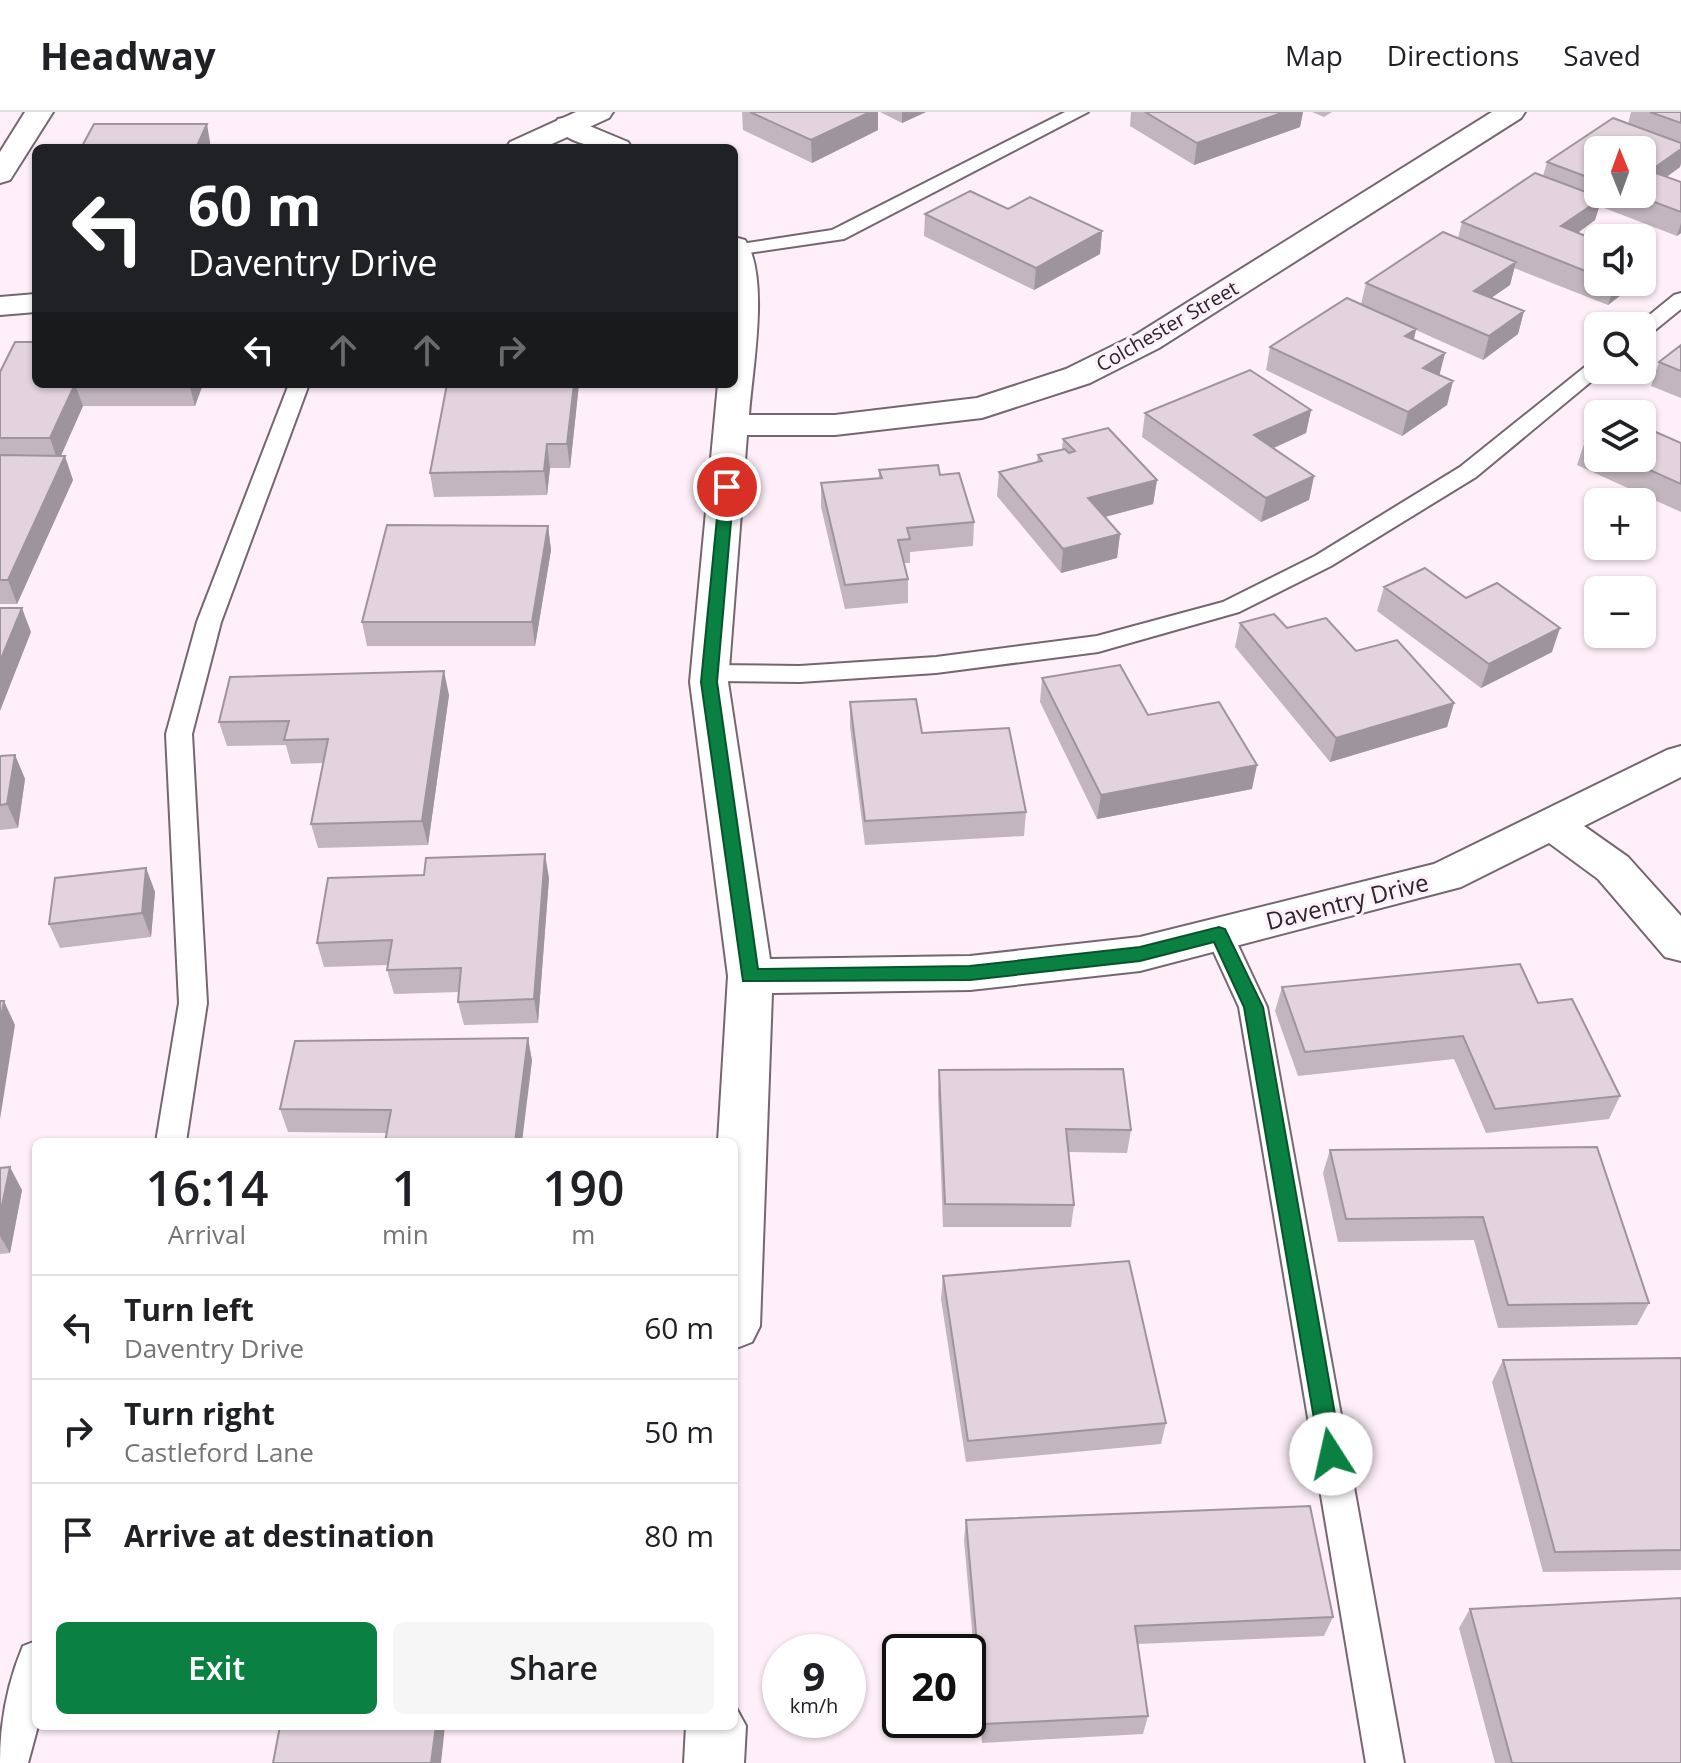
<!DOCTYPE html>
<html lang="en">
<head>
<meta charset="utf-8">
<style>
  body { margin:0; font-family:"Open Sans",sans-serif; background:#f6f6f6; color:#202124; height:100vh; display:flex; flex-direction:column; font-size:30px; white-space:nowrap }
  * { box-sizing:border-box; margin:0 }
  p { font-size:26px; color:#757577 }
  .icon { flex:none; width:44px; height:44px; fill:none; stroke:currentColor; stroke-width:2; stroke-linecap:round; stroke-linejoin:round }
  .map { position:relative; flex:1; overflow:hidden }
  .details { position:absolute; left:32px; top:1026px; width:706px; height:592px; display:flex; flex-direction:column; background:#fff; border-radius:12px; box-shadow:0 2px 6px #0004 }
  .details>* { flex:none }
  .guide { position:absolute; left:32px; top:32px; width:706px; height:244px; border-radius:12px; box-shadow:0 2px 6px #0004; background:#202124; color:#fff; overflow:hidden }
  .needle { width:52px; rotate:359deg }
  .fabs { position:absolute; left:1584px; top:24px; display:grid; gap:16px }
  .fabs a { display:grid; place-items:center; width:72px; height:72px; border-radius:12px; background:#fff; box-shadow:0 2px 6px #0004; font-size:40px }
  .speed { position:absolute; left:762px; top:1522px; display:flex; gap:16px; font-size:40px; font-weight:700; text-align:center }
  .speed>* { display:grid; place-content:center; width:104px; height:104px; border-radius:50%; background:#fff; box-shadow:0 2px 6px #0004; line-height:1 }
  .speed small { font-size:20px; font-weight:400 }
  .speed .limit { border:4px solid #111; border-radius:12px; background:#fff; color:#111 }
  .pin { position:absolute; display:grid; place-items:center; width:68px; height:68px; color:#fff; margin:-34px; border:4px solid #fff; border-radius:50%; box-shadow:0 2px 8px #0007 }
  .me { position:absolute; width:88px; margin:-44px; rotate:350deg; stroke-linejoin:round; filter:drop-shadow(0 0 6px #0008) }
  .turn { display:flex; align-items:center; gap:28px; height:168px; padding:0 24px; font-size:36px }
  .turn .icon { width:104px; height:104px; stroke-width:2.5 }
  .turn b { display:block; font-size:56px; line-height:68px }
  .lanes { display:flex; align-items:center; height:76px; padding:0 24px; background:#0003; justify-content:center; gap:40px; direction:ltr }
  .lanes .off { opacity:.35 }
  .eta { display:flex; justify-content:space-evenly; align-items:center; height:136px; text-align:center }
  .eta b { font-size:48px; font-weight:600; line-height:56px }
  .button { display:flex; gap:16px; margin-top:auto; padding:16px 24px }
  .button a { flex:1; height:92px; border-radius:12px; background:#0b8043; color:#fff; font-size:32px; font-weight:600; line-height:92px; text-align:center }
  .button a+a { background:#f6f6f6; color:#202124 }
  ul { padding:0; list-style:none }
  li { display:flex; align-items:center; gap:24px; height:104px; padding:0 24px; border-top:2px solid #e0e0e0 }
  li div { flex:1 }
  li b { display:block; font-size:30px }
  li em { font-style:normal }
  header { display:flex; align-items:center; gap:48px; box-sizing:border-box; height:112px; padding:0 40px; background:#fff; border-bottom:2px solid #e0e0e0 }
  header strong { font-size:38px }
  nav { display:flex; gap:44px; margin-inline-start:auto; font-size:28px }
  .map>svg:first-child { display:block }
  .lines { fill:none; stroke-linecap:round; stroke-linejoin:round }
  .service-casing { stroke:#746770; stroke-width:4 }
  .minor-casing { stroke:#746770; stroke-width:4 }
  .tertiary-casing { stroke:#746770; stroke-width:4 }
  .service { fill:#fff; fill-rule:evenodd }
  .minor { fill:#fff; fill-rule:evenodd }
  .tertiary { fill:#fff; fill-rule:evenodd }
  .wall { fill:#c2b5be; fill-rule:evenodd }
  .shaded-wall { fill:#9e949b }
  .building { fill:#e2d3dd; stroke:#9e949b; stroke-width:2 }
  .route { fill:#0b8043; stroke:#07532c; stroke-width:2 }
  .labels { text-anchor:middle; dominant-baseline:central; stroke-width:6; stroke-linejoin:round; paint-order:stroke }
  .far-street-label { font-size:20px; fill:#2a2528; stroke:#feeff9 }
  .street-label { font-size:24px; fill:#2a2528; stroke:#feeff9 }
</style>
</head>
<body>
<header>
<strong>Headway</strong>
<nav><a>Map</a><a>Directions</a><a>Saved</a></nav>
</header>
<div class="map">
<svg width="1681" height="1651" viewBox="0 0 1681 1651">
  <rect width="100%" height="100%" fill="#feeff9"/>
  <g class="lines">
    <g class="service-casing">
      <path id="service" d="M1065 0H1088L844 127 734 143V133L832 118Z
        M1681 181V197L1649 223 1642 225V214H1636L1674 183Z
        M1598 248V258H1605L1476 365 1331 454 1239 500 1098 540 936 561 800 570 710 569 701 567 698 561 701 555 710 553 800 554 936 545 1097 524 1223 490 1315 444 1460 355 1591 250Z
        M289 272H309L221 510 192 622 207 891 186 1030H156L179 891 166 622 197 510Z
        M1219 811 1229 814 1267 895 1404 1651H1366L1239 895 1205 821 1209 814Z
        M36 1529 38 1614 28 1651H0C0 1611 7 1572 23 1534Z"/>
    </g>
    <g class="minor-casing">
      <path id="minor" d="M1492 0H1525L1521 6 1159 236 1090 271 982 306 835 323H747L728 570 770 847 970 844 1140 825 1434 752 1667 638 1681 634V665L1584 714 1628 745 1681 804V849L1665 845 1598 767 1549 731 1461 775 1140 859 970 878 772 881 760 1214 752 1230 734 1237V1030H718L728 864 690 570 718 272H734V125L745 128C770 165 752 258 749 303H835L977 286 1066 257 1137 222Z
        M568 5 628 30 632 36C607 36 570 36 554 13L558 7Z
        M734 1592 746 1614 744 1651H684L686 1614H734Z"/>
    </g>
    <g class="tertiary-casing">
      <path id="tertiary" d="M25 0H53L10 68 0 71V40Z
        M576 0H613L609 6 543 36H506L510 30Z
        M36 182V200L0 203V185Z"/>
    </g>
    <use href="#service" class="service"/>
    <use href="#minor" class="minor"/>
    <use href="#tertiary" class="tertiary"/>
  </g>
  <path class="wall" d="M742 0H878V18L812 51 743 18Z
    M880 0H926L902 11Z
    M1131 0H1303L1300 15 1194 53 1130 14Z
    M1312 0H1332L1324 5Z
    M1631 0H1681V51L1680 55 1667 65 1681 70V121L1677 124 1599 94 1595 108 1578 121 1598 129V170H1638L1608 193 1514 156 1510 173 1491 186 1524 199 1518 222 1483 248 1416 218 1414 227 1445 241 1439 263 1453 269 1447 293 1402 324 1266 258 1270 235 1361 192 1366 171 1458 126 1462 110 1543 64 1547 50 1628 12ZM1598 38 1642 82H1598Z
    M1008 97 1102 119 1100 142 1034 178 924 124 925 102Z
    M1681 233V286L1651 274 1659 250Z
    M0 260 36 272H203L195 294H83L61 344 73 368 17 492H0Z
    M447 272H579L570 356H550L547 383 434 385 430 361Z
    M1311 298 1306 321 1273 336 1314 364 1309 388 1261 410 1142 325 1145 301Z
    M1598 319V346H1642L1681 331V400L1577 353 1585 329Z
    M1063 327 1157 368 1153 392 1105 405 1120 422 1117 446 1061 461 997 384 999 360 1037 350 1038 343 1062 337Z
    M879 358 940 363 974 410 973 434 910 440V451H904L908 467V491L845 497 821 395V371L879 366Z
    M548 414 551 438 535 534H367L362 510Z
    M1384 475 1552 540 1481 576 1377 499Z
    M1240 511 1287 516 1356 539 1454 591 1447 615 1330 650 1235 535Z
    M1042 566 1148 603 1252 677 1097 707 1040 590Z
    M449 583 428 733 318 736 311 712 323 651 291 652 286 633 227 634 219 610Z
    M850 590 922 621 1026 700 1024 724 865 733 850 615Z
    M15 643 25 667 18 716 0 718V644Z
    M146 756 155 780 151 825 60 836 49 812Z
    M549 766 538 911 464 913 458 890 459 880 394 882 387 858 388 853 324 855 317 831Z
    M1282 875 1538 891 1620 984 1609 1007 1486 1021 1454 947 1298 964 1275 899Z
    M528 926 532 949 386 1021 288 1020 280 997Z
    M939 958 1131 1018 1127 1041 1069 1040 1074 1093 1071 1115H943L938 982Z
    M1597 1035 1649 1191 1637 1213 1498 1216 1474 1128 1338 1130 1323 1061 1330 1038Z
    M0 1056 22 1078 10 1141 0 1142Z
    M943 1164 1166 1311 1161 1332 966 1350 941 1187Z
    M1681 1246V1458L1543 1460 1492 1270 1503 1248Z
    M966 1408 1333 1505 1324 1524 1138 1532 1148 1604 1143 1622 982 1631 964 1428Z
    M1470 1497 1681 1651H1495L1459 1516Z"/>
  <path class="shaded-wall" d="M870 0H878V18L812 51 811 28Z
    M902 0H926L902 11Z
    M1284 0H1303L1300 15 1194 53 1197 31Z
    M207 12 211 36H196Z
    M1681 37V51L1680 55 1643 81 1650 59Z
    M1602 86 1595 108 1555 137 1561 114Z
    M1681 111V121L1677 124Z
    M1102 119 1100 142 1034 178 1036 156Z
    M1516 150 1510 173 1468 202 1474 179Z
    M1615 170H1638L1608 193Z
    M1524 199 1518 222 1483 248 1489 224Z
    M1416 217 1411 240 1405 224Z
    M1445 241 1439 265 1423 256Z
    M1453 269 1447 293 1402 324 1408 300Z
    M75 272 83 294 58 350 50 326Z
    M189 272H203L195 294Z
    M574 272H579L570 356 567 332Z
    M1311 298 1306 321 1250 347 1254 323Z
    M547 332 550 356 547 383 544 359Z
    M65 344 73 368 17 492 8 468Z
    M1314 364 1309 388 1261 410 1266 386Z
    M1157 368 1153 392 1086 410 1088 386Z
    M548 414 551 438 535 534 532 510Z
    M1120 422 1117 446 1061 461 1063 437Z
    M22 496 31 520 0 599V549Z
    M1560 516 1552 540 1481 576 1489 552Z
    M444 559 449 583 428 733 422 709Z
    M1454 591 1447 615 1330 650 1336 626Z
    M15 643 25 667 18 716 7 692Z
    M1257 653 1252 677 1097 707 1101 683Z
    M545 742 549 766 538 911 534 887Z
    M146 756 155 780 151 825 142 801Z
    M4 889 15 913 0 1007V911Z
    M528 926 532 949 522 1030H515Z
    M10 1055 22 1078 10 1141 0 1124V1103Z
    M436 1614H445L441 1651H431Z"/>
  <path class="building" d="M750 0H870L811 28Z
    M1145 0H1284L1197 31Z
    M1650 0H1681V11Z
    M1613 6 1681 31V37L1650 59 1681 70V100L1633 82H1642V38H1598V69L1547 50Z
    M94 12H207L196 36H81Z
    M1535 61 1602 86 1561 114 1598 129V164L1462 110Z
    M970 79 1008 97 1030 85 1102 119 1036 156 925 102Z
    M1443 120 1516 150 1474 179 1524 199 1489 224 1366 171Z
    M1347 186 1416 217 1405 224 1445 241 1423 256 1453 269 1408 300 1270 235Z
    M15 230H36V272H75L50 326H0V260Z
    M1681 233V259L1659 250Z
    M1250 258 1311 298 1254 323 1314 364 1266 386 1145 301Z
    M447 272H574L567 332H547L544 359 430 361Z
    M1642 314 1681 331V372L1623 346H1642Z
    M1108 316 1157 368 1088 386 1120 422 1063 437 999 360 1042 349 1038 343 1065 337 1069 341 1075 339 1063 327Z
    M1598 319V335L1585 329Z
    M0 343 65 344 8 468H0Z
    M938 353 940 363 959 361 974 410 907 416 910 427 898 428 908 467 845 473 821 371 882 366 879 358Z
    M387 413 548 414 532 510H362Z
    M1425 456 1466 486 1497 471 1560 516 1489 552 1384 475Z
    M0 496H22L0 549Z
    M1274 502 1287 516 1326 506 1356 539 1397 528 1454 591 1336 626 1240 511Z
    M1120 553 1148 603 1219 590 1257 653 1101 683 1042 566Z
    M444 559 422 709 311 712 328 627 284 628 289 609 219 610 230 565Z
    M916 587 922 621 1009 616 1026 700 865 709 850 590Z
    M15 643 7 692 0 693V644Z
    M545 742 534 887 458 890 461 856 387 858 392 828 317 831 328 766 424 763 426 746Z
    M146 756 142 801 49 812 55 766Z
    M1520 852 1538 891 1572 887 1620 984 1495 997 1463 924 1305 940 1282 875Z
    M0 889H4L0 911Z
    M528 926 515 1030H385L391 998 280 997 295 929Z
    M1123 957 1131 1018 1066 1017 1074 1093 945 1092 939 958Z
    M1597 1035 1649 1191 1508 1193 1483 1105 1346 1107 1330 1038Z
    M10 1055 0 1103V1056Z
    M1129 1149 1166 1311 968 1329 943 1164Z
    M1681 1246V1438L1555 1440 1503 1248Z
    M1310 1394 1333 1505 1135 1514 1148 1604 984 1612 966 1408Z
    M1681 1486V1651H1512L1470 1497Z
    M280 1614H436L431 1651H273Z"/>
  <path class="route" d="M727 371 734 375 717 570 758 857 970 854 1140 835 1219 815 1225 817 1263 895 1342 1342 1339 1349 1331 1352 1323 1349 1320 1342 1244 895 1214 830 1140 849 970 868 743 869 701 570 720 375Z"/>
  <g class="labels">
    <g class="far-street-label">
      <text transform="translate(1167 214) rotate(-30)">Colchester Street</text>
    </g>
    <g class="street-label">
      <text transform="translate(1347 789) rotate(-14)">Daventry Drive</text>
    </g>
  </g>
</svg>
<div class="fabs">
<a><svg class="needle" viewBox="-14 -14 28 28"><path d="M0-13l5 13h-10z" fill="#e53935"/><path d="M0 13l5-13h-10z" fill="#757577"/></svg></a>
<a><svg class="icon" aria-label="sound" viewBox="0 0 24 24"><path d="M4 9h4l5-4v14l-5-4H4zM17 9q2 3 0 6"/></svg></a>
<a><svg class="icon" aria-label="search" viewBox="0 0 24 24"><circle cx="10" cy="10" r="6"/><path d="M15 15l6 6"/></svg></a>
<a><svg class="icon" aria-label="layers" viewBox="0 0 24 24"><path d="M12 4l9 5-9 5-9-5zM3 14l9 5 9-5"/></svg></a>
<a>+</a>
<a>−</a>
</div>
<div class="speed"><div>9<small>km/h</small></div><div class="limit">20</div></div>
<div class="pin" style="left:727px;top:375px;background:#d93025"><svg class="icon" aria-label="arrive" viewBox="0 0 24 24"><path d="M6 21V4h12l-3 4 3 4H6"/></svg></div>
<svg class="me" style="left:1331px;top:1342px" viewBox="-20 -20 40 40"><circle r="19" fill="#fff"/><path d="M0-13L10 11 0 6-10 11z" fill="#0b8043"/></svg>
<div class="guide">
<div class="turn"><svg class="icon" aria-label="left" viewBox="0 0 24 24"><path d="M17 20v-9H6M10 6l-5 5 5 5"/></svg><div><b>60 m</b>Daventry Drive</div></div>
<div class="lanes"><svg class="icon" aria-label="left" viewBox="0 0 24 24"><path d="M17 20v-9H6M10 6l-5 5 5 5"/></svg><svg class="icon off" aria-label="ahead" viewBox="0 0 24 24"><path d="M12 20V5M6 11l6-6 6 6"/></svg><svg class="icon off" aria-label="ahead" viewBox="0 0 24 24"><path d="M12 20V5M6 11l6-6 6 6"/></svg><svg class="icon off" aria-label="right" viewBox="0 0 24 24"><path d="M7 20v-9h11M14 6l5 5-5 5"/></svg></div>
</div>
<section class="details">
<div class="eta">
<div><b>16:14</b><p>Arrival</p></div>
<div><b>1</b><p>min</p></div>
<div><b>190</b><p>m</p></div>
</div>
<ul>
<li><svg class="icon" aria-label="left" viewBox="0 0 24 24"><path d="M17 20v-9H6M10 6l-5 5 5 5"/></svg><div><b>Turn left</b><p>Daventry Drive</p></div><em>60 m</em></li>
<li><svg class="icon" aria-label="right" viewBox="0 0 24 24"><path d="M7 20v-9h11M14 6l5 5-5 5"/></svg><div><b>Turn right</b><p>Castleford Lane</p></div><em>50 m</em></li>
<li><svg class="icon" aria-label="arrive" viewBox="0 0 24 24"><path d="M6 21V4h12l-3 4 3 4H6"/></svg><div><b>Arrive at destination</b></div><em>80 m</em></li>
</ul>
<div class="button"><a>Exit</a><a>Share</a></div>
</section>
</div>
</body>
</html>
